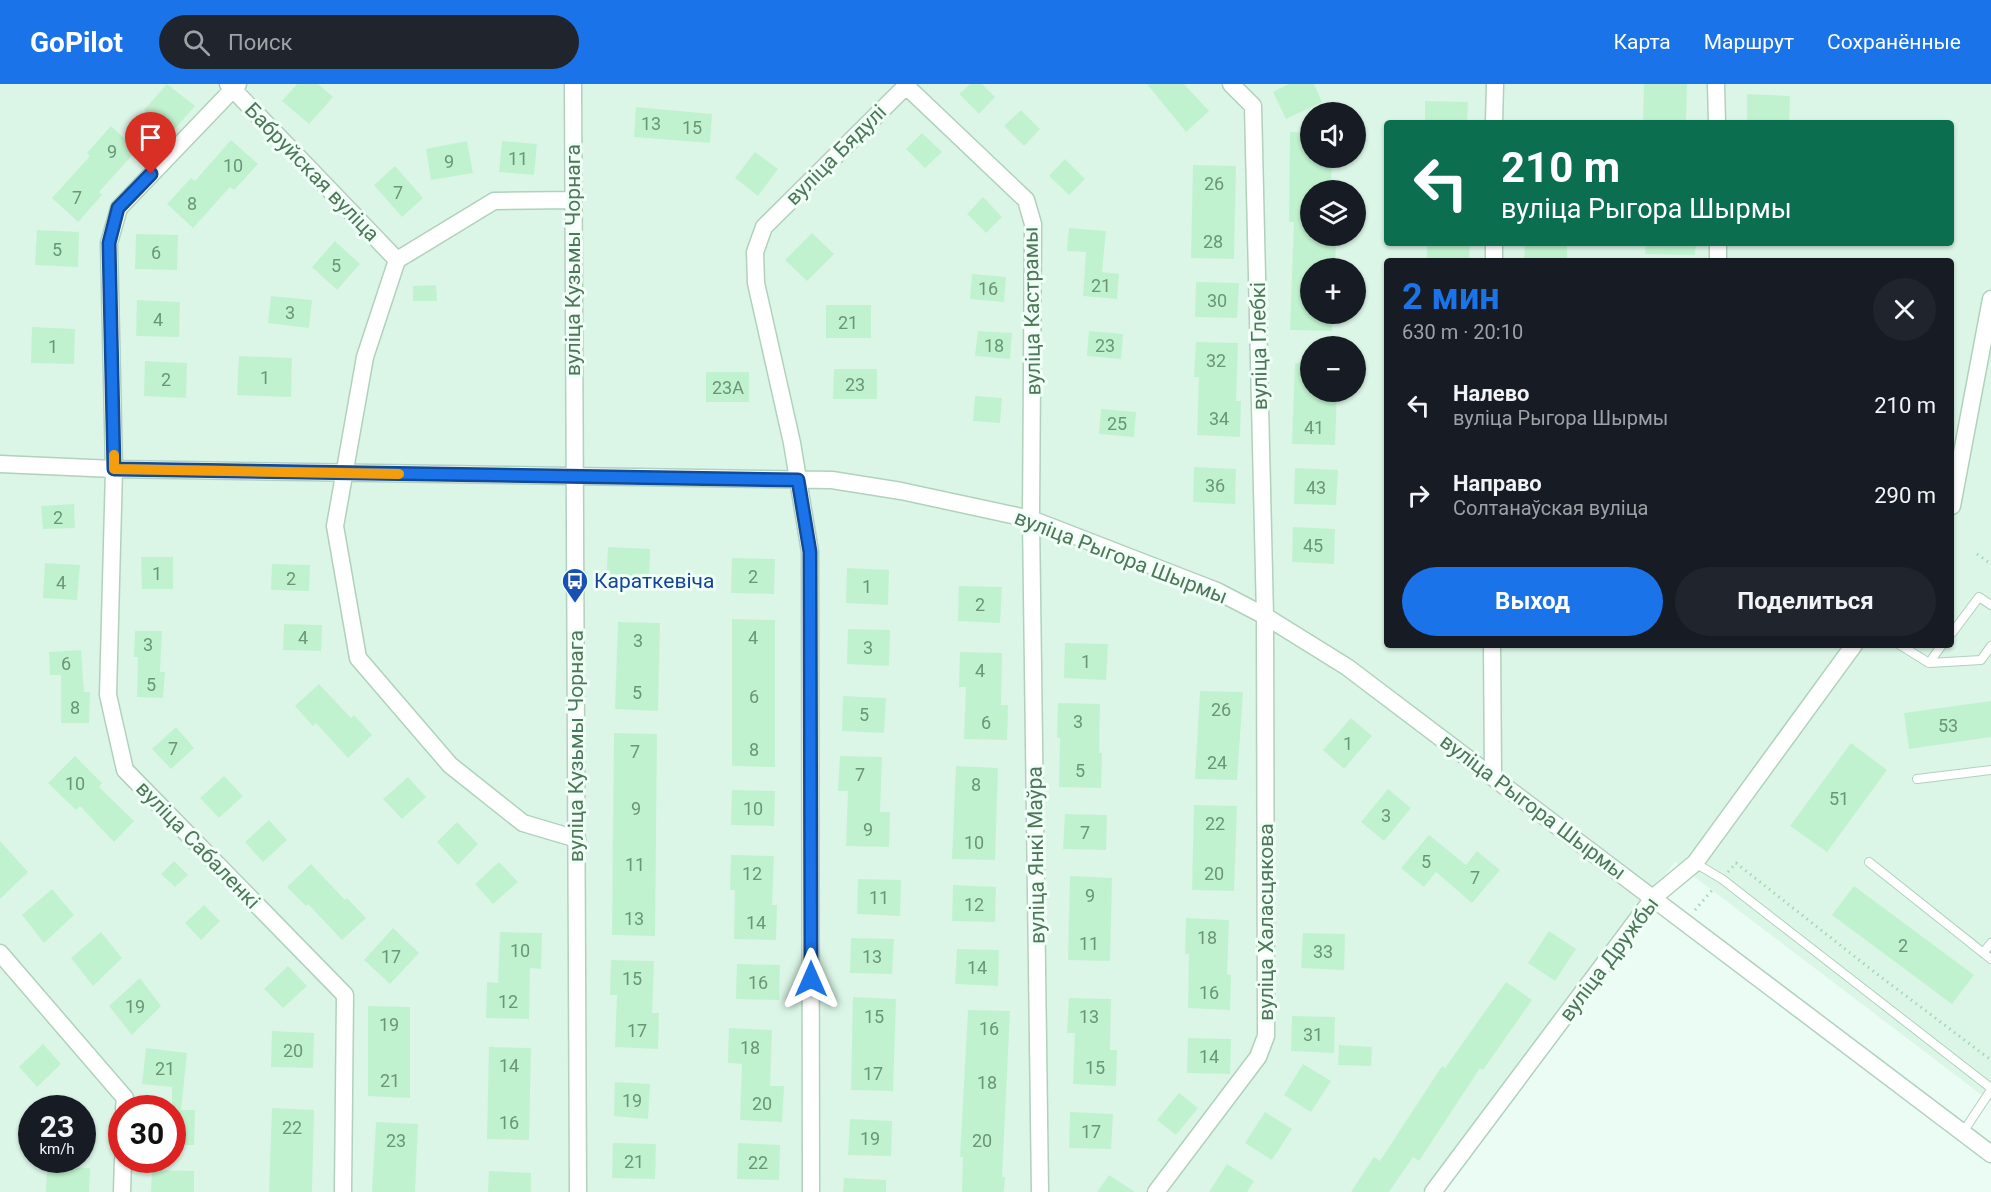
<!DOCTYPE html>
<html lang="ru">
<head>
<meta charset="utf-8">
<style>
  body { margin:0; font-family:Roboto,sans-serif; background:#20242c; color:#f1f3f6; height:100vh; display:flex; flex-direction:column; font-size:22px; white-space:nowrap }
  * { box-sizing:border-box; margin:0 }
  p { font-size:20px; color:#9ea1a6 }
  .icon { flex:none; width:33px; height:33px; fill:none; stroke:currentColor; stroke-width:2; stroke-linecap:round; stroke-linejoin:round }
  .map { position:relative; flex:1; overflow:hidden }
  .details { position:absolute; left:1384px; top:174px; width:570px; height:390px; display:flex; flex-direction:column; background:#171b24; border-radius:6px; box-shadow:0 2px 4px #0004 }
  .details>* { flex:none }
  .guide { position:absolute; left:1384px; top:36px; width:570px; height:126px; border-radius:6px; box-shadow:0 2px 4px #0004; background:#0b6e4f; color:#fff; overflow:hidden }
  .fabs { position:absolute; left:1300px; top:18px; display:grid; gap:12px }
  .fabs a { display:grid; place-items:center; width:66px; height:66px; border-radius:50%; background:#171b24; box-shadow:0 2px 4px #0004; font-size:30px }
  .speed { position:absolute; left:18px; top:1011px; display:flex; gap:12px; font-size:30px; font-weight:700; text-align:center }
  .speed>* { display:grid; place-content:center; width:78px; height:78px; border-radius:50%; background:#171b24; box-shadow:0 2px 4px #0004; line-height:1 }
  .speed small { font-size:15px; font-weight:400 }
  .speed .limit { border:9px solid #d22; background:#fff; color:#111 }
  .pin { position:absolute; display:grid; place-items:center; width:51px; height:51px; color:#fff; margin:-62px -26px; border-radius:50% 50% 50% 0; rotate:-45deg; box-shadow:0 0 6px #0007 }
  .pin .icon { rotate:45deg }
  .me { position:absolute; width:66px; margin:-33px; rotate:0deg; stroke-linejoin:round; filter:drop-shadow(0 0 4px #0008) }
  .turn { display:flex; align-items:center; gap:21px; height:126px; padding:0 18px; font-size:27px }
  .turn .icon { width:78px; height:78px; stroke-width:2.5 }
  .turn b { display:block; font-size:42px; line-height:51px }
  .round { display:grid; place-items:center; flex:none; width:63px; height:63px; border-radius:32px; background:#20242c }
  .head { display:flex; align-items:center; justify-content:space-between; height:102px; padding:0 18px }
  h1 { font-size:36px; font-weight:700; line-height:45px; color:#1a73e8 }
  .primary-button { display:flex; gap:12px; margin-top:auto; padding:12px 18px }
  .primary-button a { flex:1; height:69px; border-radius:36px; background:#1a73e8; color:#fff; font-size:24px; font-weight:700; line-height:69px; text-align:center }
  .primary-button a+a { background:#20242c; color:#f1f3f6 }
  ul { padding:0; list-style:none }
  li { display:flex; align-items:center; gap:18px; height:90px; padding:0 18px }
  li div { flex:1 }
  li b { display:block; font-size:22px }
  li em { font-style:normal }
  header { display:flex; align-items:center; gap:36px; box-sizing:border-box; height:84px; padding:0 30px; background:#1a73e8; color:#fff }
  header strong { font-size:28px }
  nav { display:flex; gap:33px; margin-inline-start:auto; font-size:21px }
  .search { width:420px; height:54px; background:#20242c; display:flex; align-items:center; gap:15px; box-sizing:border-box; padding:0 21px; border-radius:33px; color:#9ea1a6; font-size:22px }
  .map>svg:first-child { display:block }
  .residential { fill:#dbf6e7; fill-rule:evenodd }
  .building { fill:#c1f2cf }
  .lines { fill:none; stroke-linecap:round; stroke-linejoin:round }
  .service-casing { stroke:#b1d1bc; stroke-width:10 }
  .minor-casing { stroke:#b1d1bc; stroke-width:19 }
  .path { stroke:#a4d7b2; stroke-width:3; stroke-dasharray:1.5 4.5; stroke-linecap:butt }
  .service { stroke:#fff; stroke-width:8 }
  .minor { stroke:#fff; stroke-width:16 }
  .route-casing { stroke:#114b97; stroke-width:15 }
  .route { stroke:#1a73e8; stroke-width:10 }
  .slow { stroke:#f59e0b; stroke-width:10 }
  .labels { text-anchor:middle; dominant-baseline:central; stroke-width:6; stroke-linejoin:round; paint-order:stroke }
  .number-label { font-size:18px; fill:#6a9675 }
  .street-label { font-size:21px; fill:#4d7757; stroke:#f0fff7 }
  .transit-label { font-size:21px; fill:#164399; stroke:#f0fff7; text-anchor:start }
</style>
</head>
<body>
<header>
<strong>GoPilot</strong>
<div class="search"><svg class="icon" aria-label="search" viewBox="0 0 24 24"><circle cx="10" cy="10" r="6"/><path d="M15 15l6 6"/></svg>Поиск</div>
<nav><a>Карта</a><a>Маршрут</a><a>Сохранённые</a></nav>
</header>
<div class="map">
<svg width="1991" height="1108" viewBox="0 0 1991 1108">
  <rect width="100%" height="100%" fill="#eafcf3"/>
  <path class="residential" d="M0 0H1991V1018L1675 778 1422 1108H0ZM1311 28H1356V74H1311ZM1388 39H1952V159H1388ZM1311 106H1356V152H1311ZM1388 177H1952V561H1388ZM1311 184H1356V230H1311ZM1311 262H1356V308H1311ZM32 1024H82V1076H32ZM122 1024H172V1076H122Z"/>
  <path class="building" d="M167 0 195 22 171 49 144 26Z
    M297 0H318L333 13 309 40 282 17Z
    M970 0H982L995 13 979 30 959 10Z
    M1147 0H1184L1209 27 1186 48Z
    M1289 0H1314L1322 18 1286 35 1273 8Z
    M1644 0H1687L1686 39H1643Z
    M1747 10 1790 12 1789 39H1747Z
    M1425 17 1468 18 1467 39H1425Z
    M636 23 712 30 710 59 634 53Z
    M1021 26 1040 45 1024 62 1004 42Z
    M111 42 137 66 99 108 102 111 78 138 52 114 90 72 87 69Z
    M1290 48 1311 49V74H1332L1331 106H1311V155L1336 156 1335 184H1311V230H1333L1332 247 1290 246 1294 138H1289Z
    M922 49 942 68 925 84 906 65Z
    M231 56 258 80 234 106 230 103 193 144 167 120 191 94 195 97Z
    M467 57 473 89 431 96 426 65Z
    M502 57 537 60 534 91 499 88Z
    M755 68 778 85 758 112 735 94Z
    M1065 75 1085 95 1069 111 1049 92Z
    M1193 81 1236 82 1234 175 1191 174Z
    M395 82 423 114 402 133 374 101Z
    M983 113 1002 133 986 149 967 130Z
    M1069 144 1106 147 1102 188 1119 190 1117 215 1083 212 1086 168 1067 167Z
    M37 146 79 148 78 183 35 181Z
    M812 149 834 170 807 197 785 176Z
    M136 150 178 151 177 186 135 185Z
    M335 157 360 180 337 206 312 183Z
    M1427 159H1470L1469 177H1427Z
    M1525 159H1567V177H1524Z
    M1646 159H1696L1695 171 1645 170Z
    M972 190 1006 193 1004 218 970 215Z
    M1196 198 1239 199 1237 234 1195 233Z
    M436 201 437 217H413V202Z
    M271 212 312 216 309 244 268 239Z
    M137 216 180 218 179 253 136 252Z
    M826 221H871V254H826Z
    M32 243 75 245 74 280 31 279Z
    M978 247 1012 249 1010 275 975 272Z
    M1089 247 1123 250 1121 275 1087 272Z
    M1196 258 1238 259 1236 317H1241L1240 353 1197 351 1199 293H1194Z
    M239 272 292 274 291 313 237 311Z
    M145 277 187 279 186 314 144 312Z
    M1295 279 1311 280V308H1337L1335 361 1292 360Z
    M834 285H877V315H833Z
    M706 288H749V318H706Z
    M975 312 1002 314 1000 339 973 337Z
    M1101 325 1136 328 1134 353 1099 350Z
    M1194 383 1236 385 1235 420 1193 418Z
    M1295 384 1338 386 1336 421 1294 420Z
    M74 420 75 444 43 445 41 422Z
    M1293 443 1335 445 1334 480 1292 478Z
    M608 463 650 465 649 500 606 499Z
    M141 473H173V505H142Z
    M732 474 775 475 774 510 731 509Z
    M45 479 80 481 77 516 43 514Z
    M272 480 310 481 309 507 271 506Z
    M847 484 889 486 888 521 846 519Z
    M959 502 1002 503 1000 539 958 537Z
    M732 535 775 536V683L732 682Z
    M618 538 660 539 658 627 615 625Z
    M284 540 322 541 321 567 283 566Z
    M848 545 890 546 889 582 847 580Z
    M135 547H162L160 588H165L163 614 137 613 138 573H134Z
    M1065 559 1108 560 1106 596 1064 594Z
    M81 566 84 608H90L89 639H61V591H50L49 568Z
    M960 568 1002 569 1001 621H1008L1007 656 964 655 966 603H959Z
    M319 600 351 634 354 631 372 651 348 674 316 639 313 642 295 622Z
    M1200 607 1243 608 1237 696 1195 695Z
    M843 612 886 614 884 649 842 647Z
    M1991 617V653L1909 665 1904 629Z
    M1058 619 1100 620 1099 669H1102L1101 704 1059 703 1060 654H1057Z
    M1351 634 1372 652 1344 685 1323 666Z
    M176 643 194 664 171 685 152 665Z
    M614 649 657 650 655 852 612 851Z
    M1851 659 1887 686 1827 768 1790 742Z
    M75 672 102 699 99 703 134 737 114 758 80 722 76 726 48 699Z
    M840 672 882 673 880 728H890L889 763 846 762 848 707H838Z
    M956 682 998 684 995 776 952 775Z
    M224 692 243 712 219 734 200 714Z
    M408 693 426 713 402 735 383 715Z
    M1388 705 1411 724 1384 757 1361 738Z
    M732 706 775 707 774 742 731 741Z
    M1194 721 1237 722 1234 807 1192 806Z
    M1065 730 1107 731 1106 766 1063 765Z
    M269 736 287 756 263 778 245 758Z
    M457 738 478 760 458 781 437 758Z
    M1429 751 1466 781 1477 767 1500 786 1472 819 1436 788 1424 803 1401 784Z
    M0 757 28 788 0 815Z
    M731 771 774 772 772 821H777L776 856 734 855 735 806H730Z
    M174 777 188 791 175 803 161 790Z
    M499 778 518 798 493 820 475 800Z
    M311 780 345 816 347 814 366 834 342 856 308 820 306 822 287 803Z
    M1070 792 1112 794 1110 877 1068 876Z
    M858 795 901 796 900 832 857 830Z
    M953 801 996 803 995 838 952 837Z
    M1854 802 1974 891 1952 920 1832 831Z
    M52 805 74 831 44 859 22 831Z
    M204 821 220 837 201 856 185 839Z
    M1186 834 1229 836 1227 890 1231 891 1230 926 1188 924 1189 870H1185Z
    M393 844 419 869 390 900 364 876Z
    M1549 847 1576 865 1555 897 1528 879Z
    M101 848 122 874 93 902 71 874Z
    M500 848 542 849 541 885 530 884 529 935 486 934 487 898 498 899Z
    M1303 849 1345 850 1344 886 1301 884Z
    M851 854 894 855 892 890 850 889Z
    M957 865 999 866 998 902 955 900Z
    M611 876 654 877 652 929H659L658 965 615 963 617 911H610Z
    M737 880 780 881 779 916 736 915Z
    M288 882 307 902 283 924 264 905Z
    M140 894 161 922 132 951 109 922Z
    M1506 898 1532 916 1483 986 1480 984 1419 1077 1413 1073 1389 1108H1351L1374 1073 1380 1077 1442 982 1445 984Z
    M853 913 896 915 893 1007 851 1006Z
    M1069 914 1111 915 1110 966H1117L1116 1002 1073 1000 1075 949H1067Z
    M368 922 410 923V1014L368 1012Z
    M968 926 1010 927 1002 1093H1005L1004 1108H962L963 1073H960Z
    M1292 932 1335 933 1334 969 1291 967Z
    M729 944 772 946 770 1002H784L782 1038 740 1036 742 980 728 979Z
    M272 947 314 949 313 984 271 983Z
    M1188 954 1231 955 1230 990 1187 989Z
    M43 960 61 980 37 1003 19 983Z
    M1339 961 1372 963 1371 982 1338 981Z
    M489 963 531 964 529 1056 487 1055Z
    M146 964 187 969 181 1026H195L194 1061H172V1003L142 1000Z
    M1303 980 1331 997 1311 1028 1284 1011Z
    M615 998 650 1000 648 1035 614 1032Z
    M1179 1009 1198 1024 1176 1051 1157 1036Z
    M272 1024 314 1026 312 1108H269Z
    M1070 1028 1113 1030 1111 1065 1069 1064Z
    M1265 1028 1292 1045 1272 1076 1245 1059Z
    M850 1035 892 1037 891 1072 848 1071Z
    M376 1038 418 1040 415 1108H372Z
    M613 1059 656 1060 655 1095 612 1094Z
    M738 1059 780 1061 779 1096 737 1095Z
    M1227 1080 1254 1097 1247 1108H1209Z
    M47 1083 90 1084 89 1108H46Z
    M152 1086 194 1087V1108H151Z
    M489 1087 531 1089V1108H488Z
    M1109 1091 1135 1108H1097Z
    M844 1094 886 1096V1108H843Z"/>
  <g class="lines">
    <g class="service-casing">
      <path id="service" d="M1952 549 1979 513 1991 521
        M1900 561 1929 579 1981 576 1991 562
        M1929 579 1942 561
        M1917 695 1991 686
        M1869 778 1991 875
        M1695 779 1722 795 1991 1004
        M1983 869 1991 859
        M1963 1048 1991 1006"/>
    </g>
    <g class="minor-casing">
      <path id="minor" d="M228 0 397 176
        M238 0 119 124 109 159 114 385 108 611 125 686 345 911 343 1108
        M573 0 578 1108
        M904 0 1026 116 1033 140 1031 435 1040 1108
        M1716 0 1717 39
        M1494 39 1495 0
        M573 116 494 117 397 176 365 273 335 442 358 574 450 681 523 739 577 755
        M1718 159V177
        M1494 177V159
        M0 380 114 385 832 396 901 407 1031 435 1217 507 1265 532 1347 583 1991 1070
        M1952 422 1991 215
        M1492 561 1493 693
        M0 869 125 1014 124 1024
        M122 1108 123 1076
        M811 1108 810 468 792 359 756 199 755 168 764 143 908 0
        M1156 1108 1258 973 1266 952 1265 532 1253 22 1231 0
        M1433 1108 1654 813 1695 779 1854 561"/>
    </g>
    <path class="path" d="M1977 470 1991 480
      M1728 788 1736 779 1873 887 1991 976
      M1695 826 1714 804"/>
    <use href="#service" class="service"/>
    <use href="#minor" class="minor"/>
  </g>
  <g class="lines">
    <g class="route-casing">
      <path id="route" d="M151 90 118 124 109 159 114 385 798 396 810 468 811 895"/>
    </g>
    <use href="#route" class="route"/>
    <path class="slow" d="M114 371V385L399 390"/>
  </g>
  <defs>
    <g id="bus-pin" transform="scale(1.35)"><path d="M0 17L-7.5 6A9.5 9.5 0 1 1 7.5 6Z" fill="#1a4fb4" stroke="#f0fff7"/><path d="M-5-6H5V4H4V6H2V4H-2V6H-4V4H-5ZM-3.5-4V0h7V-4ZM-3.5 1.2v1.5H-2V1.2ZM2 1.2v1.5H3.5V1.2Z" fill="#fff"/></g>
  </defs>
  <g fill-rule="evenodd">
    <use href="#bus-pin" x="575" y="497"/>
  </g>
  <g class="labels">
    <g class="number-label">
      <text x="651" y="39">13</text>
      <text x="692" y="43">15</text>
      <text x="112" y="67">9</text>
      <text x="518" y="74">11</text>
      <text x="449" y="77">9</text>
      <text x="233" y="81">10</text>
      <text x="1214" y="99">26</text>
      <text x="398" y="108">7</text>
      <text x="77" y="113">7</text>
      <text x="192" y="119">8</text>
      <text x="1213" y="157">28</text>
      <text x="57" y="165">5</text>
      <text x="156" y="168">6</text>
      <text x="336" y="181">5</text>
      <text x="1101" y="201">21</text>
      <text x="988" y="204">16</text>
      <text x="1217" y="216">30</text>
      <text x="290" y="228">3</text>
      <text x="158" y="235">4</text>
      <text x="848" y="238">21</text>
      <text x="994" y="261">18</text>
      <text x="1105" y="261">23</text>
      <text x="53" y="262">1</text>
      <text x="1216" y="276">32</text>
      <text x="265" y="293">1</text>
      <text x="166" y="295">2</text>
      <text x="855" y="300">23</text>
      <text x="728" y="303">23А</text>
      <text x="1219" y="334">34</text>
      <text x="1117" y="339">25</text>
      <text x="1314" y="343">41</text>
      <text x="1215" y="401">36</text>
      <text x="1316" y="403">43</text>
      <text x="58" y="433">2</text>
      <text x="1313" y="461">45</text>
      <text x="157" y="489">1</text>
      <text x="753" y="492">2</text>
      <text x="291" y="494">2</text>
      <text x="61" y="498">4</text>
      <text x="867" y="502">1</text>
      <text x="980" y="520">2</text>
      <text x="303" y="553">4</text>
      <text x="753" y="553">4</text>
      <text x="638" y="556">3</text>
      <text x="148" y="560">3</text>
      <text x="868" y="563">3</text>
      <text x="1086" y="577">1</text>
      <text x="66" y="579">6</text>
      <text x="980" y="586">4</text>
      <text x="151" y="600">5</text>
      <text x="637" y="608">5</text>
      <text x="754" y="612">6</text>
      <text x="75" y="623">8</text>
      <text x="1221" y="625">26</text>
      <text x="864" y="630">5</text>
      <text x="1078" y="637">3</text>
      <text x="986" y="638">6</text>
      <text x="1948" y="641">53</text>
      <text x="1348" y="659">1</text>
      <text x="173" y="664">7</text>
      <text x="754" y="665">8</text>
      <text x="635" y="667">7</text>
      <text x="1217" y="678">24</text>
      <text x="1080" y="686">5</text>
      <text x="860" y="690">7</text>
      <text x="75" y="699">10</text>
      <text x="976" y="700">8</text>
      <text x="1839" y="714">51</text>
      <text x="636" y="724">9</text>
      <text x="753" y="724">10</text>
      <text x="1386" y="731">3</text>
      <text x="1215" y="739">22</text>
      <text x="868" y="745">9</text>
      <text x="1085" y="748">7</text>
      <text x="974" y="758">10</text>
      <text x="1426" y="777">5</text>
      <text x="635" y="780">11</text>
      <text x="752" y="789">12</text>
      <text x="1214" y="789">20</text>
      <text x="1475" y="793">7</text>
      <text x="1090" y="811">9</text>
      <text x="879" y="813">11</text>
      <text x="974" y="820">12</text>
      <text x="634" y="834">13</text>
      <text x="756" y="838">14</text>
      <text x="1207" y="853">18</text>
      <text x="1089" y="859">11</text>
      <text x="1903" y="861">2</text>
      <text x="520" y="866">10</text>
      <text x="1323" y="867">33</text>
      <text x="391" y="872">17</text>
      <text x="872" y="872">13</text>
      <text x="977" y="883">14</text>
      <text x="632" y="894">15</text>
      <text x="758" y="898">16</text>
      <text x="1209" y="908">16</text>
      <text x="508" y="917">12</text>
      <text x="135" y="922">19</text>
      <text x="874" y="932">15</text>
      <text x="1089" y="932">13</text>
      <text x="389" y="940">19</text>
      <text x="989" y="944">16</text>
      <text x="637" y="946">17</text>
      <text x="1313" y="950">31</text>
      <text x="750" y="963">18</text>
      <text x="293" y="966">20</text>
      <text x="1209" y="972">14</text>
      <text x="509" y="981">14</text>
      <text x="1095" y="983">15</text>
      <text x="165" y="984">21</text>
      <text x="873" y="989">17</text>
      <text x="390" y="996">21</text>
      <text x="987" y="998">18</text>
      <text x="632" y="1016">19</text>
      <text x="762" y="1019">20</text>
      <text x="509" y="1038">16</text>
      <text x="292" y="1043">22</text>
      <text x="1091" y="1047">17</text>
      <text x="870" y="1054">19</text>
      <text x="396" y="1056">23</text>
      <text x="982" y="1056">20</text>
      <text x="634" y="1077">21</text>
      <text x="758" y="1078">22</text>
    </g>
    <g class="street-label">
      <text transform="translate(836 71) rotate(-45)">вуліца Бядулі</text>
      <text transform="translate(312 88) rotate(46)">Бабруйская вуліца</text>
      <text transform="translate(573 176) rotate(-90)">вуліца Кузьмы Чорнага</text>
      <text transform="translate(1032 227) rotate(-91)">вуліца Кастрамы</text>
      <text transform="translate(1259 262) rotate(-91)">вуліца Глебкі</text>
      <text transform="translate(1121 473) rotate(21)">вуліца Рыгора Шырмы</text>
      <text transform="translate(576 662) rotate(-90)">вуліца Кузьмы Чорнага</text>
      <text transform="translate(1533 723) rotate(37)">вуліца Рыгора Шырмы</text>
      <text transform="translate(198 761) rotate(46)">вуліца Сабаленкі</text>
      <text transform="translate(1036 771) rotate(-91)">вуліца Янкі Маўра</text>
      <text transform="translate(1266 838) rotate(-90)">вуліца Халасцякова</text>
      <text transform="translate(1609 875) rotate(-53)">вуліца Дружбы</text>
    </g>
    <g class="transit-label">
      <text x="594" y="497">Караткевіча</text>
    </g>
  </g>
</svg>
<div class="fabs">
<a><svg class="icon" aria-label="sound" viewBox="0 0 24 24"><path d="M4 9h4l5-4v14l-5-4H4zM17 9q2 3 0 6"/></svg></a>
<a><svg class="icon" aria-label="layers" viewBox="0 0 24 24"><path d="M12 4l9 5-9 5-9-5zM3 14l9 5 9-5"/></svg></a>
<a>+</a>
<a>−</a>
</div>
<div class="speed"><div>23<small>km/h</small></div><div class="limit">30</div></div>
<div class="pin" style="left:151px;top:90px;background:#d93025"><svg class="icon" aria-label="arrive" viewBox="0 0 24 24"><path d="M6 21V4h12l-3 4 3 4H6"/></svg></div>
<svg class="me" style="left:811px;top:895px" viewBox="-20 -20 40 40"><path d="M0-17L14 15 0 8-14 15z" fill="#1a73e8" stroke="#fff" stroke-width="4"/></svg>
<div class="guide">
<div class="turn"><svg class="icon" aria-label="left" viewBox="0 0 24 24"><path d="M17 20v-9H6M10 6l-5 5 5 5"/></svg><div><b>210 m</b>вуліца Рыгора Шырмы</div></div>
</div>
<section class="details">
<div class="head"><div><h1>2 мин</h1><p>630 m · 20:10</p></div><a class="round"><svg class="icon" aria-label="close" viewBox="0 0 24 24"><path d="M6 6l12 12M18 6L6 18"/></svg></a></div>
<ul>
<li><svg class="icon" aria-label="left" viewBox="0 0 24 24"><path d="M17 20v-9H6M10 6l-5 5 5 5"/></svg><div><b>Налево</b><p>вуліца Рыгора Шырмы</p></div><em>210 m</em></li>
<li><svg class="icon" aria-label="right" viewBox="0 0 24 24"><path d="M7 20v-9h11M14 6l5 5-5 5"/></svg><div><b>Направо</b><p>Солтанаўская вуліца</p></div><em>290 m</em></li>
</ul>
<div class="primary-button"><a>Выход</a><a>Поделиться</a></div>
</section>
</div>
</body>
</html>
